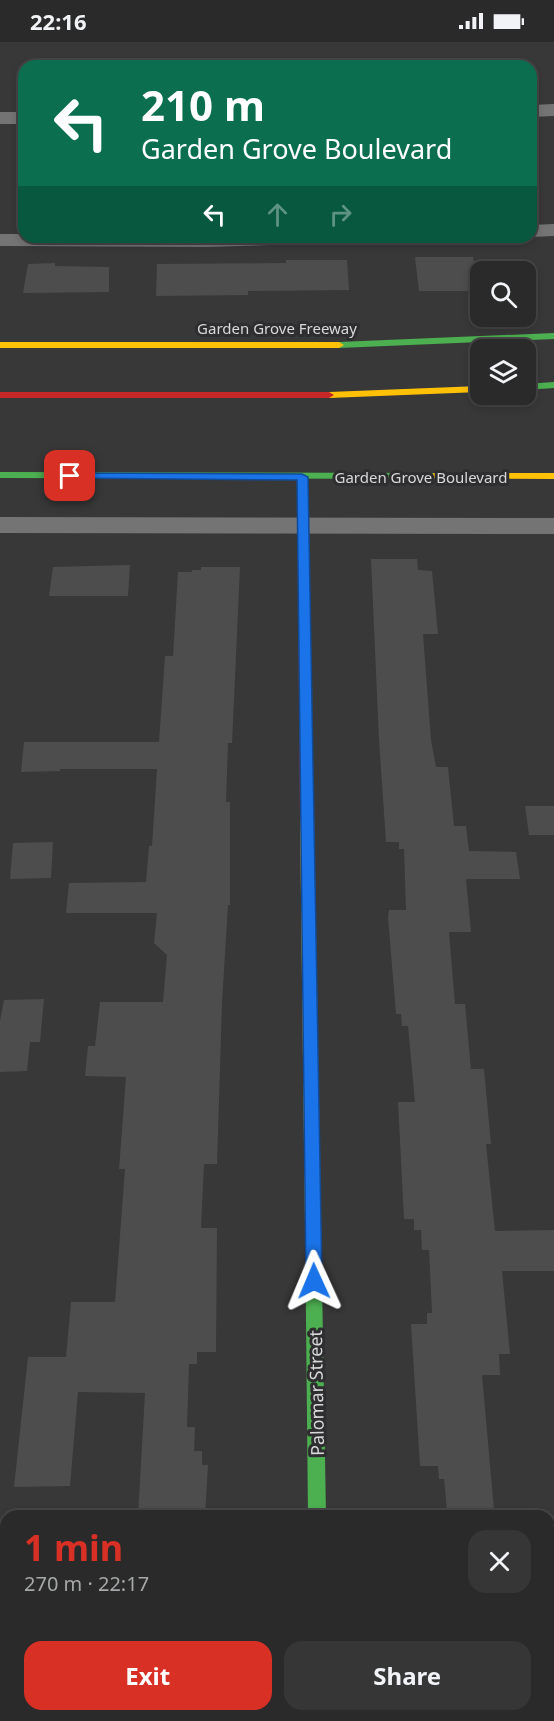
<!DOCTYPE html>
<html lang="en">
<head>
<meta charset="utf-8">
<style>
  body { margin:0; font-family:"Noto Sans",sans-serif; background:#363636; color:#f1f3f6; height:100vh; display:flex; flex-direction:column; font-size:22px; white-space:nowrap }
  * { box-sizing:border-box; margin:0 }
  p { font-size:20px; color:#a5a7a8 }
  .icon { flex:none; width:33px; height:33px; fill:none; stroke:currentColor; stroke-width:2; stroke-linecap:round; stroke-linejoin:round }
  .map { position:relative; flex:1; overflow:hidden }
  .drawer { position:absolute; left:0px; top:1468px; width:555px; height:212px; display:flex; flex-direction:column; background:#2a2a2a; border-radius:18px 18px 0 0; box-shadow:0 3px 9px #0003,0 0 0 2px #464647 }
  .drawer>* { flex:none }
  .hud { position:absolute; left:18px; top:18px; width:519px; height:183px; border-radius:18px; box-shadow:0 3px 9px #0003,0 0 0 2px #464647; background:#0b6e4f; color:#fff; overflow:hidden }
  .buttons { position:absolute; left:470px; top:219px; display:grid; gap:12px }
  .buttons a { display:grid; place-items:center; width:66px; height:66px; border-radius:12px; background:#2a2a2a; box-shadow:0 3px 9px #0003,0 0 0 2px #464647; font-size:30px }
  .pin { position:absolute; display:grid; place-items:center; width:51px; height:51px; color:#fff; margin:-26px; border-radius:12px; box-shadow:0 3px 9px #0006 }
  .me { position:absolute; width:66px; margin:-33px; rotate:359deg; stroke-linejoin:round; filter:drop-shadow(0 0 4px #0008) }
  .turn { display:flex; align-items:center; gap:21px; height:126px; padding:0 24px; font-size:27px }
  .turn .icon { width:78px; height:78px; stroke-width:2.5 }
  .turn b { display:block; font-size:42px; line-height:51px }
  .lanes { display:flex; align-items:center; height:57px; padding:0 24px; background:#0003; justify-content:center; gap:30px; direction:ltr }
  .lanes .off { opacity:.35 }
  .round { display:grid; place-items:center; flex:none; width:63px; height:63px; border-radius:18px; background:#363636 }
  .headline { display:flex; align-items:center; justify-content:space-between; height:102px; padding:0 24px }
  h1 { font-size:36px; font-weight:700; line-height:45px; color:#d93025 }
  .action { display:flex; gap:12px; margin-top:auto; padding:12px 24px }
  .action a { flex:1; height:69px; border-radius:18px; background:#d93025; color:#fff; font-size:24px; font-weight:700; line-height:69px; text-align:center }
  .action a+a { background:#363636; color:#f1f3f6 }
  .status { display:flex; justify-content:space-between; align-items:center; height:42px; padding:0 30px; background:#2a2a2a; direction:ltr }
  .status svg { height:16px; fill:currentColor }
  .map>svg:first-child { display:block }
  .building { fill:#4d4d4d }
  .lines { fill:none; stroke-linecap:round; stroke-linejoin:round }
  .street { fill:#747474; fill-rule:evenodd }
  .fast { fill:#4caf50; fill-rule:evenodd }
  .slow { fill:#ffc107; fill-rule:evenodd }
  .jam { fill:#c62828; fill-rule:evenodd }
  .route { fill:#1a73e8; stroke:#114b97; stroke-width:1.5 }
  .labels { text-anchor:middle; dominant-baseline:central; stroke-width:6; stroke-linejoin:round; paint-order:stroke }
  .far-street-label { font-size:15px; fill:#d8d7d9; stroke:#2e2d2f }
  .street-label { font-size:18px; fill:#d8d7d9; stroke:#2e2d2f }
</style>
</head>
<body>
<div class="status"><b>22:16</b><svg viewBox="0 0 49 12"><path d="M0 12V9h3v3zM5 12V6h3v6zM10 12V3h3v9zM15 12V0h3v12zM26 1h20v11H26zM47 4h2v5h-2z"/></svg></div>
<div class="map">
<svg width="554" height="1679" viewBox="0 0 554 1679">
  <rect width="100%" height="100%" fill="#383838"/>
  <path class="building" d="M415 215H473L480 249H419Z
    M286 218H347L349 248 248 249V253L156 254 157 222 286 221Z
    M55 221V224L109 225V250L23 251 28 222Z
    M371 517H417L418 528 432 529 438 592H423L431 698 436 725H448L454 784H466L469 809 516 810 520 837H466L471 890H449L455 962H465L471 1027H484L491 1102H486L495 1189 554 1188V1229H502L510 1312H499L500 1333H482L494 1468H447L444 1437H439L438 1424H420L411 1282H427V1271H432L429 1208H422L421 1188H414V1177H404L398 1060H415L408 984H402L401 972H396L388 875 389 868H406L404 807H399V800H386L379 698Z
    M130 523 128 554H49L53 525Z
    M201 525H240L232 701H228L226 760H230V863H228L222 961 217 1122H204L201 1186H217L216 1310H197V1322H189L187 1385H195L194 1409H202V1423H208L205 1474H138L145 1351 78 1350 70 1444 14 1445 28 1315H66L71 1260H115L125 1127H119L126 1035 85 1034 88 1004H95L100 960H163L167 913 154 901 157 871H66L69 841 146 840 149 804H152L157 727H60V729L21 730 24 700H159L165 614H173L178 530H192V528H201Z
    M525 764H554V793H529Z
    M53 800 51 836 10 837 13 801Z
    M44 957 40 1000H30L27 1029 0 1030V979L4 958Z"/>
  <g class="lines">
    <path class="street" d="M554 62V74L531 75V63Z
      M0 70H24V82H0Z
      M554 182V194L531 195H529L531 183Z
      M0 192H24V195H342L339 200 331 201 207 205 0 204Z
      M0 475 554 476V492L0 491Z
      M297 1674H345V1679H297Z"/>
    <path class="fast" d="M554 291V297L339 306 334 303 339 300Z
      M554 340V346L525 348V342Z
      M0 430 434 431 439 434 434 437 0 436Z
      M313 1173 319 1175 321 1180 326 1474H308L305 1180 307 1175Z"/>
    <path class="slow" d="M0 300H339L344 303 339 306H0Z
      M480 344V350L329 356 324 353 329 350Z
      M434 431H554V437L430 436 429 434Z
      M307 771 314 776 321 1180 319 1185 313 1187 307 1185 305 1180 300 776Z"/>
    <path class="jam" d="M0 350H329L334 353 329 356H0Z
      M302 432 307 435 314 776 307 781 300 776 297 435Z"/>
  </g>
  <path class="route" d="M70 431 302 432 308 435 322 1239 320 1244 314 1246 308 1244 306 1239 297 438 66 436V432Z"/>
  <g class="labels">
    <g class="far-street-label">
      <text x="277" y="286">Garden Grove Freeway</text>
      <text x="421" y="435">Garden Grove Boulevard</text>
    </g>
    <g class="street-label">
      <text transform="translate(316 1351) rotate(-91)">Palomar Street</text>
    </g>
  </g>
</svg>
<div class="buttons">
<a><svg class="icon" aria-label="search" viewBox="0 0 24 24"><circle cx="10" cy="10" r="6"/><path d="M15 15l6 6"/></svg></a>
<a><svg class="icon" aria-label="layers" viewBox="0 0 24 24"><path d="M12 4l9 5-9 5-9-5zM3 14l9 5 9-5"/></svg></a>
</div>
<div class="pin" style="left:70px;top:434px;background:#d93025"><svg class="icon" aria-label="arrive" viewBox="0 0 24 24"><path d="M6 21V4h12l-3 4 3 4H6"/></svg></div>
<svg class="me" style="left:314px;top:1239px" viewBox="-20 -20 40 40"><path d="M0-17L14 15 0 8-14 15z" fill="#1a73e8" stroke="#fff" stroke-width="4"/></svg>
<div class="hud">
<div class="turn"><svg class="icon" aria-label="left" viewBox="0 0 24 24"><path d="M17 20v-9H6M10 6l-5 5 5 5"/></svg><div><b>210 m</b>Garden Grove Boulevard</div></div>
<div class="lanes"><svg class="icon" aria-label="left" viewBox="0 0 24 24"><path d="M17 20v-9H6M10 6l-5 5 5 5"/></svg><svg class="icon off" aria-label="ahead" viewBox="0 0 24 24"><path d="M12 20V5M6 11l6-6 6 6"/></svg><svg class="icon off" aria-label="right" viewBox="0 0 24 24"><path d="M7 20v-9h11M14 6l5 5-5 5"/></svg></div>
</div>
<section class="drawer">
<div class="headline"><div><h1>1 min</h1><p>270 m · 22:17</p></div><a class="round"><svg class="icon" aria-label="close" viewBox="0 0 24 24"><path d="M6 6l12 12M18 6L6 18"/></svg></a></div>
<div class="action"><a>Exit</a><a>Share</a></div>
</section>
</div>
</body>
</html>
